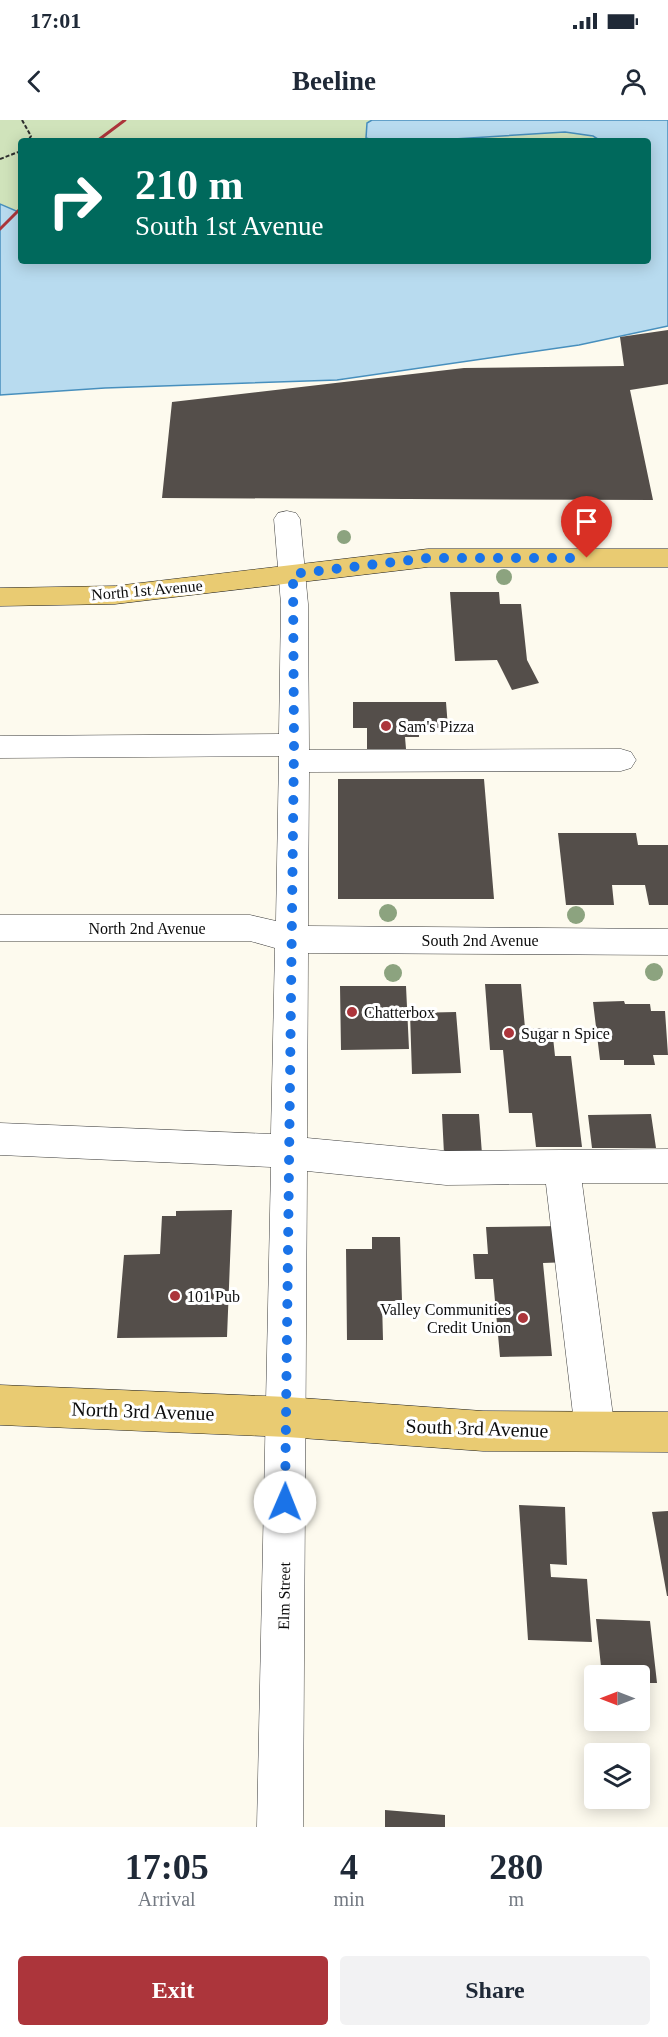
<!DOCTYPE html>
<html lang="en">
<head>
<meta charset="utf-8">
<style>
  body { margin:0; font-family:Georgia,serif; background:#f2f2f3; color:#1f2937; height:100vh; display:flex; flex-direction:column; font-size:22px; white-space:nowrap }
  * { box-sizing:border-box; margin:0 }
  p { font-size:20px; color:#747a83 }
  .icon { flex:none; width:33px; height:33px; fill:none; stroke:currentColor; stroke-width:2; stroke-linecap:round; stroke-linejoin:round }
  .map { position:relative; height:1707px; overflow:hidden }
  .drawer { display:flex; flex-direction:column; background:#fff; flex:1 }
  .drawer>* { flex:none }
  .guide { position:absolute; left:18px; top:18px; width:633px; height:126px; border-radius:6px; box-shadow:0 3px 15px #0003; background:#00695c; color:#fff; overflow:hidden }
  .needle { width:39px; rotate:270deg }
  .tools { position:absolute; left:584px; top:1545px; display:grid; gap:12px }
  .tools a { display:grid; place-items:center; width:66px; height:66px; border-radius:6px; background:#fff; box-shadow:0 3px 15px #0003; font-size:30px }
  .pin { position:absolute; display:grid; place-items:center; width:51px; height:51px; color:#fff; margin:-62px -26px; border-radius:50% 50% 50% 0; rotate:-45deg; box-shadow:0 0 6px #0007 }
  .pin .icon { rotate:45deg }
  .me { position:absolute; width:66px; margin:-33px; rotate:1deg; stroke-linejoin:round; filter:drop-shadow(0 0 4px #0008) }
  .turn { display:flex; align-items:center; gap:21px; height:126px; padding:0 18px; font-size:27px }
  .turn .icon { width:78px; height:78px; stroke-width:2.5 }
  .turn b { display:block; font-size:42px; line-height:51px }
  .eta { display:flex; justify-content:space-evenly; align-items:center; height:102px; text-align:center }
  .eta b { font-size:36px; font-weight:800; line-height:42px }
  .primary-button { display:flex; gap:12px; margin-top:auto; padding:12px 18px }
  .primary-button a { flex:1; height:69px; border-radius:6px; background:#ac353b; color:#fff; font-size:24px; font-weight:800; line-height:69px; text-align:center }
  .primary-button a+a { background:#f2f2f3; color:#1f2937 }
  .status { display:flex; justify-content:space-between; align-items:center; height:42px; padding:0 30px; background:#fff; direction:ltr }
  .status svg { height:16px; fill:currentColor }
  header { display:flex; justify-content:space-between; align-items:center; height:78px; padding:0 18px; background:#fff; font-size:27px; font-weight:800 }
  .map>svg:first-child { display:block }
  .green { fill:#d0e3bb }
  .water { fill:#b8dbef; stroke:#478fbd; stroke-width:1.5 }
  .building { fill:#544e4a }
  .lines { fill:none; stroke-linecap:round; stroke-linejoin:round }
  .minor-casing { stroke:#3f3f3f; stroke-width:1 }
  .major-casing { stroke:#1d1d1d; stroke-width:1 }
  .path { stroke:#2e2e2e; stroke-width:2; stroke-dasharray:4 2; stroke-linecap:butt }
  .minor { fill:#fff; fill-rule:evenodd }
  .major { fill:#e9cb72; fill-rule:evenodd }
  .rail { stroke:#ac353b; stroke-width:3 }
  .tree { fill:#8ca37f }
  .route { stroke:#1a73e8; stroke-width:10; stroke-dasharray:0 18 }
  .poi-dot { fill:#ac353b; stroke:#fff; stroke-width:2 }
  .labels { text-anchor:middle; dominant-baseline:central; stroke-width:6; stroke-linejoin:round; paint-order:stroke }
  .street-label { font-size:16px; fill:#0c0c0c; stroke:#fff }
  .poi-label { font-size:16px; fill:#0c0c0c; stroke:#fff; text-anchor:start }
  .near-street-label { font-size:20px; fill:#0c0c0c; stroke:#fff }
</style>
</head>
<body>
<div class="status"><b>17:01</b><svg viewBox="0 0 49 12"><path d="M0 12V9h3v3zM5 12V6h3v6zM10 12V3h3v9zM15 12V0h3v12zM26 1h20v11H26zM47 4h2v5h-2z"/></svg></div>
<header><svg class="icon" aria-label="back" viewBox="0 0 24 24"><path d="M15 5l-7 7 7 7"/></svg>Beeline<svg class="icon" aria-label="person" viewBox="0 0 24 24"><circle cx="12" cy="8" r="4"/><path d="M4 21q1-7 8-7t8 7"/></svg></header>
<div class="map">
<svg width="668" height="1707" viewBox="0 0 668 1707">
  <rect width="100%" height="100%" fill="#fdfaee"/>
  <path class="green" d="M0 0H372L367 3 366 18 376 21H21V93L0 84Z
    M535 12C556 12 583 9 601 21H422Z"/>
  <path class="water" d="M372 0H668V206L579 225 337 260 105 268 0 275V84L21 93V141H648V21H601L593 16 565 12 422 21H376L366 18 367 3Z"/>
  <path class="building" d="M668 210V264L630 270 653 380 162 378 172 282 464 248 624 246 620 217Z
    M450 472H499L500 484H521L527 540 539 563 512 570 497 540 455 541Z
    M353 582H446L448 608H419V617H405L406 629H367V608H353Z
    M338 659H484L494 779H338Z
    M558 713H636L638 725H668V785H649L645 765H612L614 785H566Z
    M485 864H521L525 908H552L555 936H571L582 1027H536L532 993H509L503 930H490Z
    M340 866H406L409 929 341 930Z
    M624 881 625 884H650L651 891H665L668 935H653L655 945H624V940H600L593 882Z
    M456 892 461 953 412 954 410 893Z
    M442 994H479L482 1034H444Z
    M651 994 656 1028H592L588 995Z
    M232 1090 227 1217 117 1218 124 1135 160 1134 162 1096H176V1091Z
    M565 1106 570 1142 543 1143 552 1236 500 1237 493 1159H475L473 1134H488L486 1107Z
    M372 1117H400L402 1181H382L383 1220H347L346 1129H372Z
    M519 1385 565 1387 567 1445 550 1444 551 1457 587 1459 592 1522 528 1520Z
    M668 1391V1476H667L652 1392Z
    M596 1499 650 1501 657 1563H639V1556H602Z
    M385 1690 445 1695V1707H385Z"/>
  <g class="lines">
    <g class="minor-casing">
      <path id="minor" d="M287 391 296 393 300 399 308 484 309 630 621 629 631 632 636 640 631 648 621 651 309 652 308 806 668 809V835L308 833 307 1018 446 1031 668 1029V1063H582L615 1311 609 1325 595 1331 581 1325 575 1311 546 1064 446 1065 307 1051 303 1707H257L271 1047 0 1035V1003L271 1014 275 828 250 821H0V795H250L276 801 279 636 0 638V616L279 614 281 484 274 399 278 393Z"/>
    </g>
    <g class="major-casing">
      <path id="major" d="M428 429H668V447H428L115 484 0 486V468L115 466Z
        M0 1265 287 1277 483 1291 668 1292V1332L483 1331 287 1317 0 1305Z"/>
    </g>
    <path class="path" d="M22 0 31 16 28 21
      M0 39 21 31"/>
    <use href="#minor" class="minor"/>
    <use href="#major" class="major"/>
    <path class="rail" d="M97 21 125 0
      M0 109 21 88"/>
  </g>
  <g class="tree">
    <circle cx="344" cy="417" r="7"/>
    <circle cx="504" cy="457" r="8"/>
    <circle cx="388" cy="793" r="9"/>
    <circle cx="576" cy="795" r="9"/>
    <circle cx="654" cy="852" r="9"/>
    <circle cx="393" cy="853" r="9"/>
  </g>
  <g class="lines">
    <path class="route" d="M285 1382 294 625 293 454 428 438H587"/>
  </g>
  <g class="poi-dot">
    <circle cx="386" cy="606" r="6"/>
    <circle cx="352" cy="892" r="6"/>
    <circle cx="509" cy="913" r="6"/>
    <circle cx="175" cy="1176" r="6"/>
    <circle cx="523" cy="1198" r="6"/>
  </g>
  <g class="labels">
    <g class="street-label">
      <text transform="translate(147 470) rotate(-5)">North 1st Avenue</text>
      <text x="147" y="808">North 2nd Avenue</text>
      <text x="480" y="820">South 2nd Avenue</text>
      <text transform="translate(284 1476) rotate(-89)">Elm Street</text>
    </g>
    <g class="poi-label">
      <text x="398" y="606">Sam's Pizza</text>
      <text x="364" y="892">Chatterbox</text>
      <text x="521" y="913">Sugar n Spice</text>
      <text x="187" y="1176">101 Pub</text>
      <text x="511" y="1189" text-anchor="end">Valley Communities<tspan x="511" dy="18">Credit Union</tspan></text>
    </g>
    <g class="near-street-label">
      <text transform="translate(143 1291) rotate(2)">North 3rd Avenue</text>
      <text transform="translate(477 1308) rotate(2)">South 3rd Avenue</text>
    </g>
  </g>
</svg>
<div class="tools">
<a><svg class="needle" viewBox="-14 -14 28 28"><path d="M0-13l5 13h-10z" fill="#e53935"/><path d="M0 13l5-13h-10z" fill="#747a83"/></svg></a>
<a><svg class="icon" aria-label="layers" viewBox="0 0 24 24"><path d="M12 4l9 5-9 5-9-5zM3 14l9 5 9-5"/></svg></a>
</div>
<div class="pin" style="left:587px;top:438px;background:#d93025"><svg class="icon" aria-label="arrive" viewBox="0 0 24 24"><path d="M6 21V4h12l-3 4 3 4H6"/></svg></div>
<svg class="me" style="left:285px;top:1382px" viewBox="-20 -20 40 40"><circle r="19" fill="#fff"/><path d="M0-13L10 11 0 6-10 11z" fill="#1a73e8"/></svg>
<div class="guide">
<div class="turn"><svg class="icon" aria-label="right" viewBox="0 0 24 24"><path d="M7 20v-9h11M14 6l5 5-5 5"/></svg><div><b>210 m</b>South 1st Avenue</div></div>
</div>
</div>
<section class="drawer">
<div class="eta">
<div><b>17:05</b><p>Arrival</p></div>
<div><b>4</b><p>min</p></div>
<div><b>280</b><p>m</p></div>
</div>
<div class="primary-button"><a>Exit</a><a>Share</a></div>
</section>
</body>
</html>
